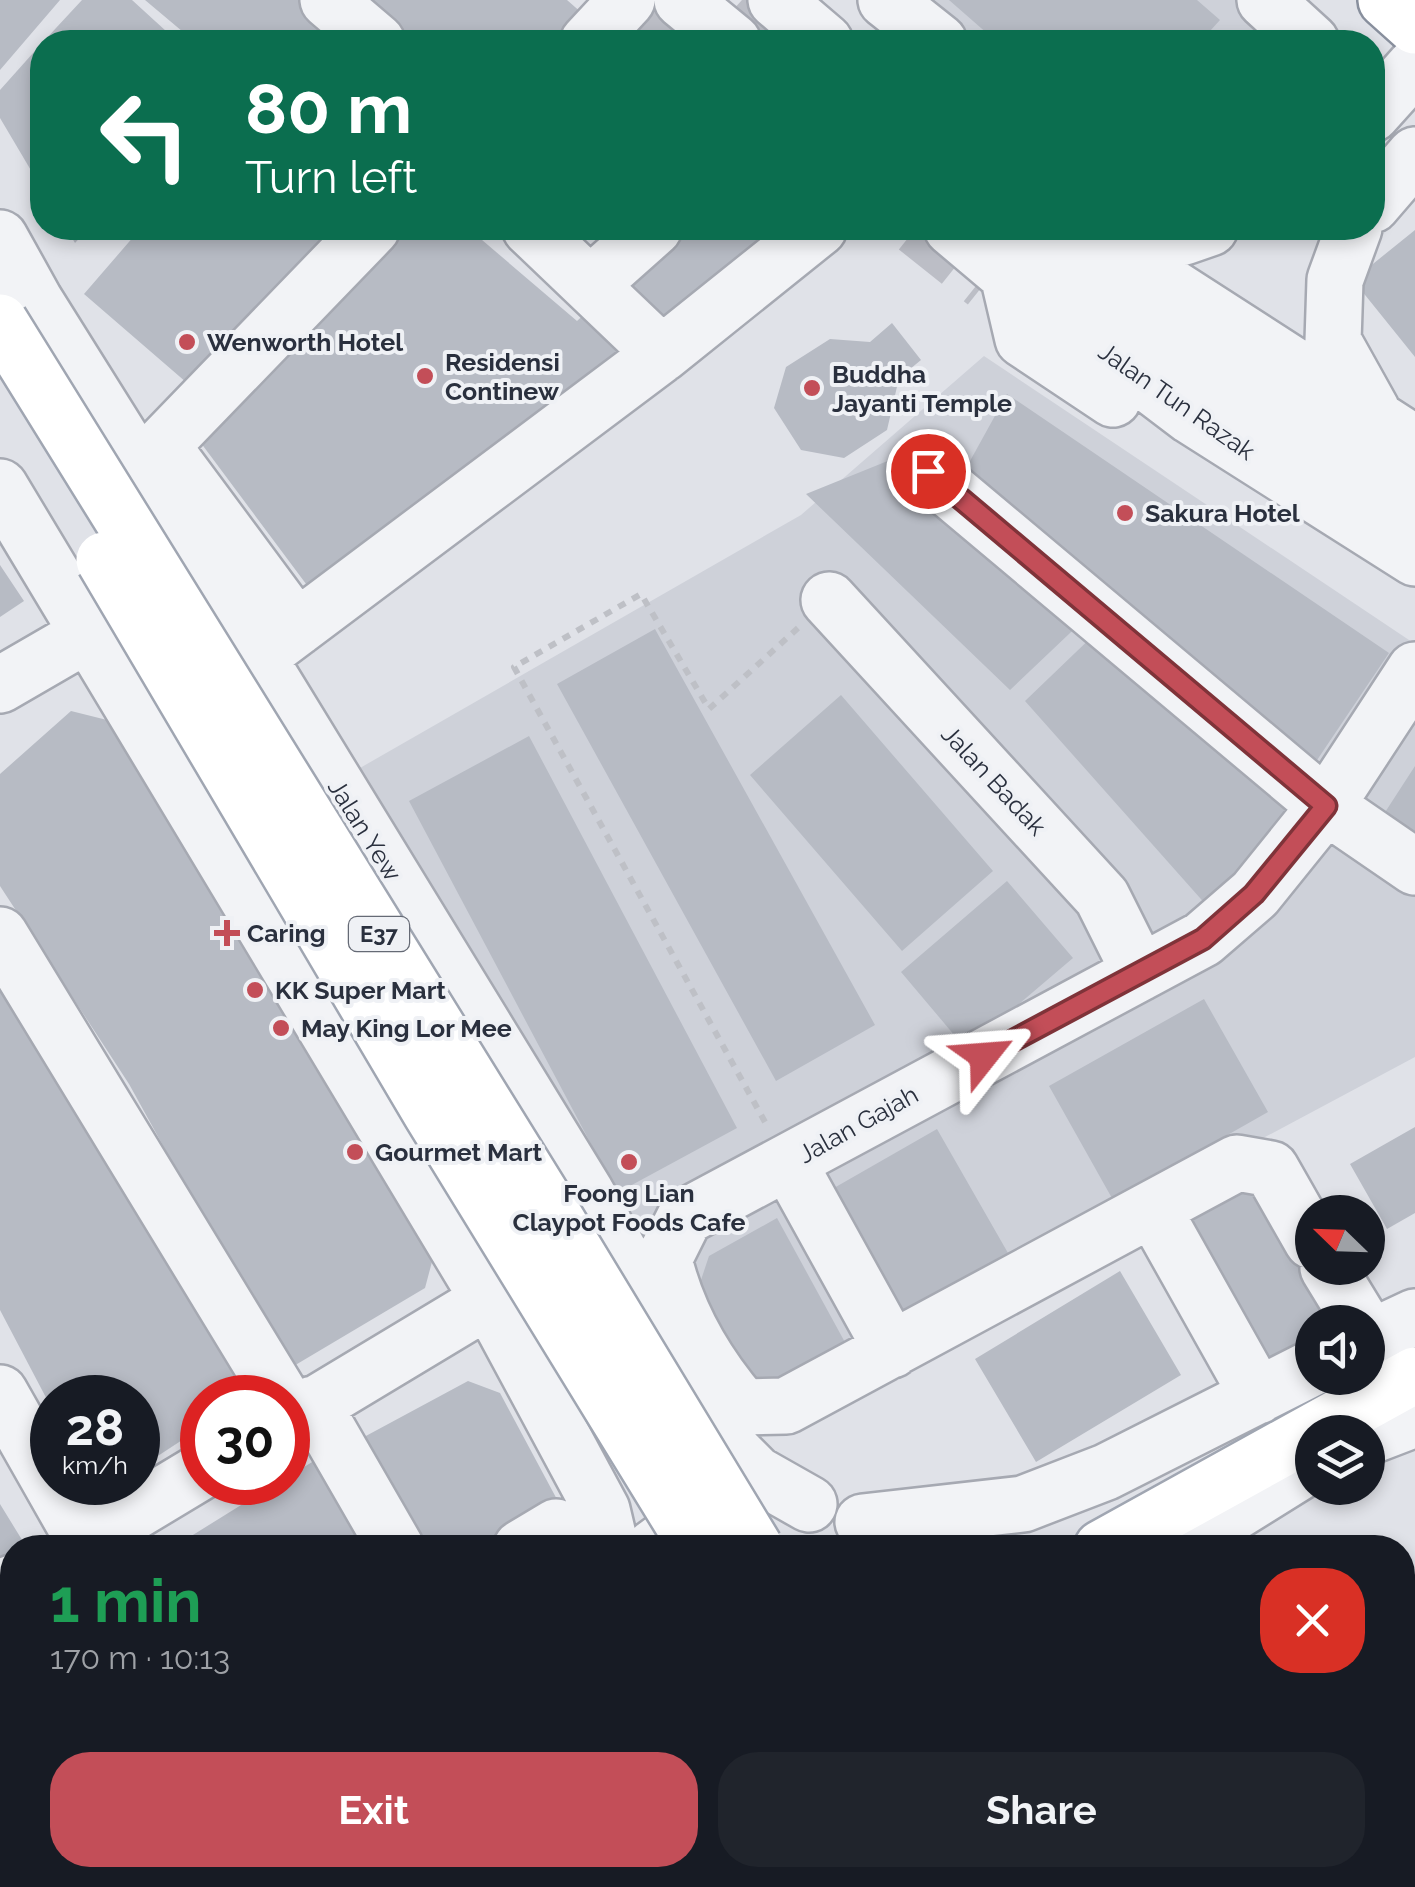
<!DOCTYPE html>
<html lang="en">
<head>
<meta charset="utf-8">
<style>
  body { margin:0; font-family:Raleway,sans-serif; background:#20242c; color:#f1f3f6; height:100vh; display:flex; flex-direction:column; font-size:38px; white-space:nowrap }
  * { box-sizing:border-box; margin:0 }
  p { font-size:32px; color:#9ea1a6 }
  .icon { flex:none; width:55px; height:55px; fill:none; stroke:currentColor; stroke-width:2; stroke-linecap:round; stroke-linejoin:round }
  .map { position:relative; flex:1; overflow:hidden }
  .panel { position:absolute; left:0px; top:1535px; width:1415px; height:352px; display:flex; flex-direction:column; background:#171b24; border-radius:40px 40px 0 0; box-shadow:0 5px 15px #0003 }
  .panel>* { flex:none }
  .banner { position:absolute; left:30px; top:30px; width:1355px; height:210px; border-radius:40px; box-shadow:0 5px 15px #0003; background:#0b6e4f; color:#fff; overflow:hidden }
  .needle { width:65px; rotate:293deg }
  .fabs { position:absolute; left:1295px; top:1195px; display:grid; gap:20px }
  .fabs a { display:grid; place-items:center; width:90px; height:90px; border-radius:50%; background:#171b24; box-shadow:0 5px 15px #0003; font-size:50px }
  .speed { position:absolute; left:30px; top:1375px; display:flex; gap:20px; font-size:50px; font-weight:700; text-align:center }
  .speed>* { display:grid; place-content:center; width:130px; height:130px; border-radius:50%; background:#171b24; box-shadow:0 5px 15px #0003; line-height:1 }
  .speed small { font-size:25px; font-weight:400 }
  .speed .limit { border:15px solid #d22; background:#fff; color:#111 }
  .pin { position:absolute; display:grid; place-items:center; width:85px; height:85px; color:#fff; margin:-42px; border:5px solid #fff; border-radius:50%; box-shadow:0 2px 10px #0007 }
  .me { position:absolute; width:110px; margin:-55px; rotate:62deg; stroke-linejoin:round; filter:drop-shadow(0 0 8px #0008) }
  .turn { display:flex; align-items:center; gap:35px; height:210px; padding:0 50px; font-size:45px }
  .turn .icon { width:130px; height:130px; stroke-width:2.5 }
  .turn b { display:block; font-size:70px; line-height:85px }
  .round { display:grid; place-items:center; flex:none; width:105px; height:105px; border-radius:40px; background:#20242c }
  .headline { display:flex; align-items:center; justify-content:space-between; height:170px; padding:0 50px }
  h1 { font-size:60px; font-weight:700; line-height:75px; color:#1e9e55 }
  .button { display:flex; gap:20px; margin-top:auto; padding:20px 50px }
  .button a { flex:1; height:115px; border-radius:40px; background:#c34e58; color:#fff; font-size:40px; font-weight:700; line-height:115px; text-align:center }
  .button a+a { background:#20242c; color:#f1f3f6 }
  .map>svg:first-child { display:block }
  .built { fill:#ced1d9 }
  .building { fill:#b7bbc4 }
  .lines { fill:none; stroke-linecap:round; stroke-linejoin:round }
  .highway-tunnel { stroke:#bcbec6; stroke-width:55; stroke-dasharray:55 28; stroke-linecap:butt }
  .minor-casing { stroke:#a6a9b2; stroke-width:60 }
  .major-casing { stroke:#a0a6b2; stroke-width:60 }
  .highway-casing { stroke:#888f9d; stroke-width:60 }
  .path { stroke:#bec0c6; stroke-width:6; stroke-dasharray:8 8; stroke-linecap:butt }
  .minor { stroke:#f2f3f6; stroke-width:55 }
  .major { stroke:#fff; stroke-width:55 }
  .highway { stroke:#fff; stroke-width:55 }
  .major-bridge-casing { stroke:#a0a6b2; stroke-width:60; stroke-linecap:butt }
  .major-bridge { stroke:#fff; stroke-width:55 }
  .route-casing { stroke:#7f3339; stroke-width:25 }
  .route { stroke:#c34e58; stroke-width:18 }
  .poi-dot { fill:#c34e58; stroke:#eff1f5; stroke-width:4 }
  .labels { text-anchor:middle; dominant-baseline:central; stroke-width:8; stroke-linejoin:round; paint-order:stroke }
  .shield { fill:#eff1f5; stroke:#656a75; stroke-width:2.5 }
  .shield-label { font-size:22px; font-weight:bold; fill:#2a303e }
  .poi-label { font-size:25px; font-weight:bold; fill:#2a303e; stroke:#eff1f5; text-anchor:start }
  .street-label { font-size:25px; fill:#2a303e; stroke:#eff1f5 }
</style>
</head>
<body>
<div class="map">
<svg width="1415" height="1887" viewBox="0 0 1415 1887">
  <rect width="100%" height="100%" fill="#e0e2e8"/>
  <path class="built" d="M920 0H1242L1276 31 1265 42H969Z
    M984 356 1415 644V1057L780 1396 715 1391 360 768 801 515Z"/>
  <path class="building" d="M0 0H60L0 70Z
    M82 0H132L178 42H43Z
    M145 0H305L355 42H195Z
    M341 0H567L583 14 558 42H389Z
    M949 0H1197L1220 20 1200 42H997Z
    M42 43V189L0 118V90Z
    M66 228H89L75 243Z
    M141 228H332L194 389 84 294Z
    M389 228H468L577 321 677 228H760L774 244 318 600 192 431Z
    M1415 230V357L1353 280Z
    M892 323 921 360 899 378 887 430 844 458 801 450 774 408 786 367 830 339 870 342Z
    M1007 394 1389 653 1311 769 954 490Z
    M900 456 1089 615 1010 690 806 494Z
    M0 565 24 601 0 617Z
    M655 629 875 1025 776 1081 557 684Z
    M1100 629 1305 800 1208 907 1025 701Z
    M841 695 993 871 902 951 750 775Z
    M71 711 107 720 433 1258 425 1288 287 1370 129 1084 0 886V774Z
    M529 736 737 1128 617 1193 409 801Z
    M1415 766V844L1380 820Z
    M1007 881 1073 958 966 1049 901 972Z
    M0 959 255 1394 249 1398H202V1427L138 1469V1398H52V1409L0 1310Z
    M1204 999 1268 1112 1113 1200 1049 1086Z
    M1415 1127V1213L1387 1229 1350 1164Z
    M937 1129 1008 1253 891 1320 820 1196Z
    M1252 1184 1330 1322H1312V1346L1272 1369 1189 1221Z
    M777 1218 847 1346 763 1392 692 1307 709 1256Z
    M1120 1271 1181 1375 1036 1462 975 1359Z
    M468 1381 500 1393 560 1505 482 1548H407L351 1444Z
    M333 1449 389 1548H172L278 1482H288V1477Z
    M0 1504 27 1548H12V1558L0 1564Z
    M12 1645V1824L0 1831V1652Z
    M1415 1729V1858L1402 1835V1736Z
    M55 1875H366L370 1882 361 1887H34Z
    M1273 1875H1376L1355 1887H1279Z"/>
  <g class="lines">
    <path class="highway-tunnel" d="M634 0 687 42
      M742 0 788 42
      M916 228 985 283"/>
    <g class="minor-casing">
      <path id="minor" d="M328 0 377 42
        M682 0 733 42
        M776 0 825 42
        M886 0 939 42
        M1265 0 1311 42
        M588 42 627 0
        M1372 114 1415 66
        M1372 205 1415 155
        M530 228 662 354
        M952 228 1029 293 1191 416 1415 558
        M1025 228 1050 256 1168 349 1415 503
        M1080 228 1415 444
        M1118 228 1184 237 1210 228
        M1354 228 1335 280 1333 341 1372 411
        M0 238 35 301 258 657 585 1191 730 1448 756 1474 809 1504
        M1008 275 1023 339 1113 399
        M590 285 654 228
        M174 462 297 628
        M140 468 372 228
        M927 471 1326 806 1415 867
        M0 487 489 1300 602 1510 611 1548
        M829 600 1102 897 1140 973
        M258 657 662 354 819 228
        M0 685 88 634
        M0 935 282 1398
        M788 1162 892 1350
        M1153 1209 1258 1396
        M685 1217 1203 939 1255 894 1326 806 1415 670
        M685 1217 664 1259C677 1314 706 1364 743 1407L786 1406 1237 1163 1271 1169 1312 1241
        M1328 1268 1361 1322
        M1368 1339 1415 1317
        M0 1393 84 1541
        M313 1404 396 1548
        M288 1421 489 1300
        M1368 1437 1415 1419
        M863 1522 1023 1504 1106 1472 1312 1368
        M74 1548 202 1471
        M521 1548 556 1527 568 1548
        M653 1548 684 1525 726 1508
        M1177 1548 1312 1464
        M0 1590 12 1583
        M1402 1712 1415 1706
        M0 1852 12 1845
        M1402 1864 1415 1886
        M1114 1875 1120 1887
        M417 1887 436 1875
        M591 1887 644 1875"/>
    </g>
    <g class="major-casing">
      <path id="major" d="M1102 1548 1415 1375
        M780 1875 794 1887
        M900 1875 907 1887
        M954 1875 960 1887
        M1022 1875 1027 1887
        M510 1887 530 1875"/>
    </g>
    <g class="highway-casing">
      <path id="highway" d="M1386 0 1415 26"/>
    </g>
    <path class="path" d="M765 1122 514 667 641 594 709 709 798 628"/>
    <use href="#minor" class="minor"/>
    <use href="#major" class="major"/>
    <use href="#highway" class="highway"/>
    <g class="major-bridge-casing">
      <path id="major-bridge" d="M0 322 540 1193 755 1548
        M104 560 431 1113 698 1548"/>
    </g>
    <use href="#major-bridge" class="major-bridge"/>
  </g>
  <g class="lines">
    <g class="route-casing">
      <path id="route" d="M928 471 1326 806 1254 894 1203 939 984 1056"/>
    </g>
    <use href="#route" class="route"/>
  </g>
  <g class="poi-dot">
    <circle cx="187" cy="342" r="10"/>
    <circle cx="425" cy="376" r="10"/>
    <circle cx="812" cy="388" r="10"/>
    <circle cx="1125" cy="513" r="10"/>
    <path d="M222 918h10v10h10v10h-10v10h-10v-10h-10v-10h10z"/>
    <circle cx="255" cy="990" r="10"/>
    <circle cx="281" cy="1028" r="10"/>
    <circle cx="355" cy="1152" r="10"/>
    <circle cx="629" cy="1162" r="10"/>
  </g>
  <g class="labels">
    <rect class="shield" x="349" y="917" width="60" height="34" rx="8"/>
    <g class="shield-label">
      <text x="379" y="934">E37</text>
    </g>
    <g class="poi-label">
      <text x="207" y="342">Wenworth Hotel</text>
      <text x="445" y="362">Residensi<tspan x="445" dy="29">Continew</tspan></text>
      <text x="832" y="374">Buddha<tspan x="832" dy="29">Jayanti Temple</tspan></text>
      <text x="1145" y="513">Sakura Hotel</text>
      <text x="247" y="933">Caring</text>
      <text x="275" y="990">KK Super Mart</text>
      <text x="301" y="1028">May King Lor Mee</text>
      <text x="375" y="1152">Gourmet Mart</text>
      <text x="629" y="1193" text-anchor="middle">Foong Lian<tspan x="629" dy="29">Claypot Foods Cafe</tspan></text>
    </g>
    <g class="street-label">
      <text transform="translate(1177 401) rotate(35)">Jalan Tun Razak</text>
      <text transform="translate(994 780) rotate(47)">Jalan Badak</text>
      <text transform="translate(365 830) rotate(58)">Jalan Yew</text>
      <text transform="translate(858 1124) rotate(-29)">Jalan Gajah</text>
    </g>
  </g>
</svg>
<div class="fabs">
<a><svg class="needle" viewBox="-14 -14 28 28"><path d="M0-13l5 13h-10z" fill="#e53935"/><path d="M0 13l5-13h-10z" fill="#9ea1a6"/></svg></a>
<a><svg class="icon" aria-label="sound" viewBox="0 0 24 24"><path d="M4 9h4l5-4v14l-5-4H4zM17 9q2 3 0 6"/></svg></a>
<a><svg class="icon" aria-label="layers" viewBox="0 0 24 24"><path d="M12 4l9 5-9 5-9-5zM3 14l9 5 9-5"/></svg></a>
</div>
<div class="speed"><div>28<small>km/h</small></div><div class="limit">30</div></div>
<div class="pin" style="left:928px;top:471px;background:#d93025"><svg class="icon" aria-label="arrive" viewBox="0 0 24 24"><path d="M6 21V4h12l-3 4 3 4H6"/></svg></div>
<svg class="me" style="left:984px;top:1056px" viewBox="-20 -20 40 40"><path d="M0-17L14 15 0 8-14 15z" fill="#c34e58" stroke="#fff" stroke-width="4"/></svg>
<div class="banner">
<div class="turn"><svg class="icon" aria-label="left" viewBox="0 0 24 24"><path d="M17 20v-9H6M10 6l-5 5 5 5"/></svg><div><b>80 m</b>Turn left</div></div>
</div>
<section class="panel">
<div class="headline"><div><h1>1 min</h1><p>170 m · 10:13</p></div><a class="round" style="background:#d93025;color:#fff"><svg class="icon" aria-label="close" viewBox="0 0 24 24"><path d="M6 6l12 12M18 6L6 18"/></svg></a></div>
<div class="button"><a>Exit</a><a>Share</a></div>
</section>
</div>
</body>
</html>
